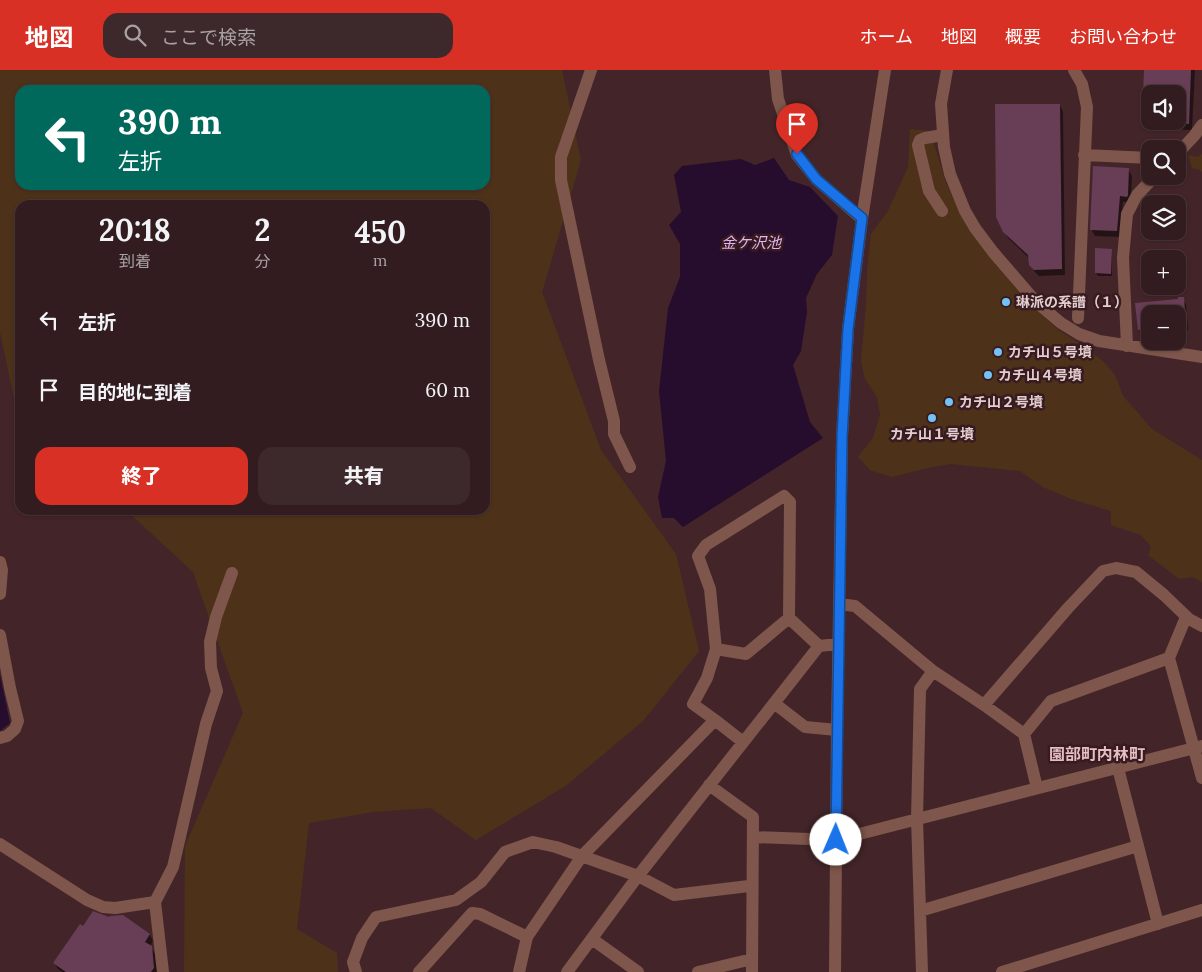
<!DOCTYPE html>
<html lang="ja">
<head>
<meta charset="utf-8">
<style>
  body { margin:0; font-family:Lora,"Noto Sans JP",serif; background:#3d292c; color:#f1f3f6; height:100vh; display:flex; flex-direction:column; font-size:19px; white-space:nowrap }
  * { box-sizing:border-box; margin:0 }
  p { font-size:16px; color:#a8a1a4 }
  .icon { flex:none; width:28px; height:28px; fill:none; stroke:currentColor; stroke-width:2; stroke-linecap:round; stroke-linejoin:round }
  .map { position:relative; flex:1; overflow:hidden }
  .side { position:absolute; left:15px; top:130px; width:475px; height:315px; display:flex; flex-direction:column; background:#321c1f; border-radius:15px; box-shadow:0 1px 4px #0004,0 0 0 1px #4d3a3d }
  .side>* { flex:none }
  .top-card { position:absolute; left:15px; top:15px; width:475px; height:105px; border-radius:15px; box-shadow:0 1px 4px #0004,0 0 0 1px #4d3a3d; background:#00695c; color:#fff; overflow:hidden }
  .fabs { position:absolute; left:1141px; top:15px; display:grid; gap:10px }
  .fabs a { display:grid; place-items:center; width:45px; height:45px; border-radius:10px; background:#321c1f; box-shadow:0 1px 4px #0004,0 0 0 1px #4d3a3d; font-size:25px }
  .pin { position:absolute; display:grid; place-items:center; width:42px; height:42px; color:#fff; margin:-51px -21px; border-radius:50% 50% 50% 0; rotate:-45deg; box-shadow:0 0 5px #0007 }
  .pin .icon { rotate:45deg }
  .me { position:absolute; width:55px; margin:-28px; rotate:1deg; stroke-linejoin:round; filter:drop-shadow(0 0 4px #0008) }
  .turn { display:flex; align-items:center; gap:18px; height:105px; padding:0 20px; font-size:22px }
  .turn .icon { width:65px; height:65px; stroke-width:2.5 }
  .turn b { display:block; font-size:35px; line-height:42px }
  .eta { display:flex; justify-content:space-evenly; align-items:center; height:85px; text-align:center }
  .eta b { font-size:30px; font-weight:800; line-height:35px }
  .primary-button { display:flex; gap:10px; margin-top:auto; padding:10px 20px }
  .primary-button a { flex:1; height:58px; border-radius:15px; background:#d93025; color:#fff; font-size:20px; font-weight:800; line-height:58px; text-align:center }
  .primary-button a+a { background:#3d292c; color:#f1f3f6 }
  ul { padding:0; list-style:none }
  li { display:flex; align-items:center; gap:15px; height:70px; padding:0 20px }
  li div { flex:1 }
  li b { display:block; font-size:19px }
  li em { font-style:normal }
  header { display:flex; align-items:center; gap:30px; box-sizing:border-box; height:70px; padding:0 25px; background:#d93025; color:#fff }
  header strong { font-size:24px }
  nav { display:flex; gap:28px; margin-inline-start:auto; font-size:18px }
  .search { width:350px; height:45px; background:#3d292c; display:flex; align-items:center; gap:12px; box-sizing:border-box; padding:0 18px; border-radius:15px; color:#a8a1a4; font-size:19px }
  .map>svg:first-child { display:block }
  .green { fill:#4d3219; fill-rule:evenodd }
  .water { fill:#260d2d }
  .shadow { fill:#0007 }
  .building { fill:#683e57 }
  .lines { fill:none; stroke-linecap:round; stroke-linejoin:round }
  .minor { stroke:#7f564b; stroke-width:12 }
  .route-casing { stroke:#114b97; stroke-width:12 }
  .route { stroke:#1a73e8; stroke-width:9 }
  .poi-dot { fill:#73c1f5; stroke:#381b20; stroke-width:2 }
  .labels { text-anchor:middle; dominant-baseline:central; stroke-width:5; stroke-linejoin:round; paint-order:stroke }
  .poi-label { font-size:14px; font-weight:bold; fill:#e2cdcf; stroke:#381b20; text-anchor:start }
  .water-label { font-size:15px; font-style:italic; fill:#e2b3f0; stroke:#381b20 }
  .quarter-label { font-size:16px; font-weight:bold; fill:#e6bec3; stroke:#381b20 }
</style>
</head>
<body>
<header>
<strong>地図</strong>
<div class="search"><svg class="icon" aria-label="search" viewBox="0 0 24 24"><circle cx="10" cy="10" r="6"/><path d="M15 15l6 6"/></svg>ここで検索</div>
<nav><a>ホーム</a><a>地図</a><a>概要</a><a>お問い合わせ</a></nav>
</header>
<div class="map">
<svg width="1202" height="902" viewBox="0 0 1202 902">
  <rect width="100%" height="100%" fill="#432529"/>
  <path class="green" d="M0 0H562L581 90 542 222 601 380 676 484 699 581 643 651 567 715 476 770 431 738 373 742 309 753 297 859 337 883 338 902H184L185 776 243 643 193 502 126 440H485V135H20V342L16 338 0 262ZM20 20H485V115H20Z
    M910 59 930 61 946 113 967 156 990 188 1030 235 1060 261 1082 275 1104 292 1115 305 1123 326 1152 359 1202 390V512L1193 507 1179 509 1148 485 1151 477 1141 465 1111 455V441L1071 429 1043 417 1020 401 951 394 927 398 892 407 870 400 858 387 873 368 880 345 877 327 865 309 861 291 866 234 867 202 871 164 888 141 908 97Z
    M1202 84V102L1198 99 1192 98 1188 85 1198 87Z"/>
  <path class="water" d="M774 88 789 110 810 117 838 146 832 185 817 204 806 228 807 242 801 281 793 295 810 352 823 368 683 457 674 448H662L658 427 666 391 659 321 668 238 680 207V174L669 155 681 142 674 105 682 96 741 89 755 95Z
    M0 605 10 653 0 661Z"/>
  <path class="shadow" d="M1146 0H1195L1192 60 1162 59 1159 51H1178V24H1150V36H1148L1144 29Z
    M1060 35 1063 42 1065 205 1039 206 1034 201 1030 194 1029 188 1008 168 1004 161Z
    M1128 99 1132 106 1131 132H1123L1120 167 1095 166 1091 159Z
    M1111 180 1112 183V206H1098L1096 203Z
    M1183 230 1186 234 1188 260 1178 261V244H1150V264H1142L1139 260 1136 234Z
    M123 846 150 865 153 871 150 876 155 884 157 902H62L58 899 54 893 83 857 110 848Z"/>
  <path class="building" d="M1144 0H1191L1189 54 1178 53V24H1143Z
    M995 34H1060L1062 199 1034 200 1029 195 1028 185 1003 162 996 147Z
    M1093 96 1129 98 1128 125 1127 127 1120 126 1117 161 1090 160Z
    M1095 178 1112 179 1111 204 1095 203Z
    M1178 227H1184L1186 256 1178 257V244H1150V259L1138 260 1135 233 1178 229Z
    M93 841 109 847 110 846 123 845 150 864 145 872 152 876 154 898 151 902H66L53 893 80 854 83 856Z"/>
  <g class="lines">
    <path class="minor" d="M591 0 561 87V110L599 290 614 351V364L630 397
      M775 0 778 29 797 85 816 109 862 149
      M947 0 941 34 944 77 950 104 965 141 975 158 993 182 1036 232 1061 253 1079 264 1099 271 1202 287
      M1074 0 1082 14 1087 37 1078 248
      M1178 83 1194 66 1202 55
      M1084 85 1150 88
      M942 141 929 121 918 75 920 70 925 68 943 65
      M1127 276 1123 188 1127 144 1137 125 1155 106
      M0 492 2 500 0 524
      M839 534 855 536 933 601 984 635 1024 664 1037 718
      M0 565 10 618 18 651 15 659 7 666 0 668
      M716 579 746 584 789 548
      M1169 588 1202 708
      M774 633 805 657 837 660
      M984 635 1068 538 1103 501 1116 498 1136 502 1164 525 1189 549 1202 556
      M715 650 743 672
      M1024 664 1051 631 1169 588 1186 547
      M1118 698 1158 854
      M709 715 753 747 752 902
      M753 767 836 770 1202 676
      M0 774 87 830 103 837 115 838 155 832
      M920 841 1138 776
      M592 869 638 902
      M163 902 155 832 173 797 206 654 217 621 211 598 210 572 216 547 232 503
      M356 902 353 892 362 868 376 847 456 830 481 812 505 782 533 772 556 777 638 806 674 825 749 816
      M419 902 472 843 480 844 527 867
      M519 902 527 867 582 786 715 650 693 634 707 608 716 579 710 519 698 486 706 475 784 426 790 432 789 548 819 576
      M567 902 638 806 819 576 838 574
      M698 902 752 889
      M835 902 837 660 842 367 848 259 862 149 885 0
      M922 902 917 749 920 619 933 601
      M1002 902 1202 840"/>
  </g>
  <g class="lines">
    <g class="route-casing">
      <path id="route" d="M797 84 816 109 862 148 848 259 842 367 836 770"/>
    </g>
    <use href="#route" class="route"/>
  </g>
  <g class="poi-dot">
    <circle cx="1006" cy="232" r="5"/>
    <circle cx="998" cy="282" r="5"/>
    <circle cx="988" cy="305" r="5"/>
    <circle cx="949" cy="332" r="5"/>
    <circle cx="932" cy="348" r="5"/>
  </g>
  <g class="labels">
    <g class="poi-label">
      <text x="1016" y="232">琳派の系譜（１）</text>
      <text x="1008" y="282">カチ山５号墳</text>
      <text x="998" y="305">カチ山４号墳</text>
      <text x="959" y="332">カチ山２号墳</text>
      <text x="932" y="364" text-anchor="middle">カチ山１号墳</text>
    </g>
    <g class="water-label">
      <text x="751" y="172">金ケ沢池</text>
    </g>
    <g class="quarter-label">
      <text x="1097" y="684">園部町内林町</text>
    </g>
  </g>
</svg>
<div class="fabs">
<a><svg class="icon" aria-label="sound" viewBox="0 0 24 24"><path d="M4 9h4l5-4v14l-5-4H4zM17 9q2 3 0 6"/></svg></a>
<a><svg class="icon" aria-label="search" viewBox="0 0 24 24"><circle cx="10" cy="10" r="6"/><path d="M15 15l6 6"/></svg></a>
<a><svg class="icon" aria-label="layers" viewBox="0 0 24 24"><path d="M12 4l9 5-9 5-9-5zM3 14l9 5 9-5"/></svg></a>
<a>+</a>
<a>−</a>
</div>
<div class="pin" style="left:797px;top:84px;background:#d93025"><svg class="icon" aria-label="arrive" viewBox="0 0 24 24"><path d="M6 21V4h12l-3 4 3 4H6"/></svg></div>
<svg class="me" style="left:836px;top:770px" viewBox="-20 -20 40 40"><circle r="19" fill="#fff"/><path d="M0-13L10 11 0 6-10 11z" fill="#1a73e8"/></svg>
<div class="top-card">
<div class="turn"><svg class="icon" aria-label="left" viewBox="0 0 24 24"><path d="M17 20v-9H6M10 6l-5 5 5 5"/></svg><div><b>390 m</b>左折</div></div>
</div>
<section class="side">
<div class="eta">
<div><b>20:18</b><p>到着</p></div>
<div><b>2</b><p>分</p></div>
<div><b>450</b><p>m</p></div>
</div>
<ul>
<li><svg class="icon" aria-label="left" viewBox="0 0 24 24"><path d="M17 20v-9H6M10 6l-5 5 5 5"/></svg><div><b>左折</b></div><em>390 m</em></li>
<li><svg class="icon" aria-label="arrive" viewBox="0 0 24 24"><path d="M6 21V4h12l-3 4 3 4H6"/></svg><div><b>目的地に到着</b></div><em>60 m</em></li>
</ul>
<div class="primary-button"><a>終了</a><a>共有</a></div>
</section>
</div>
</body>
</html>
